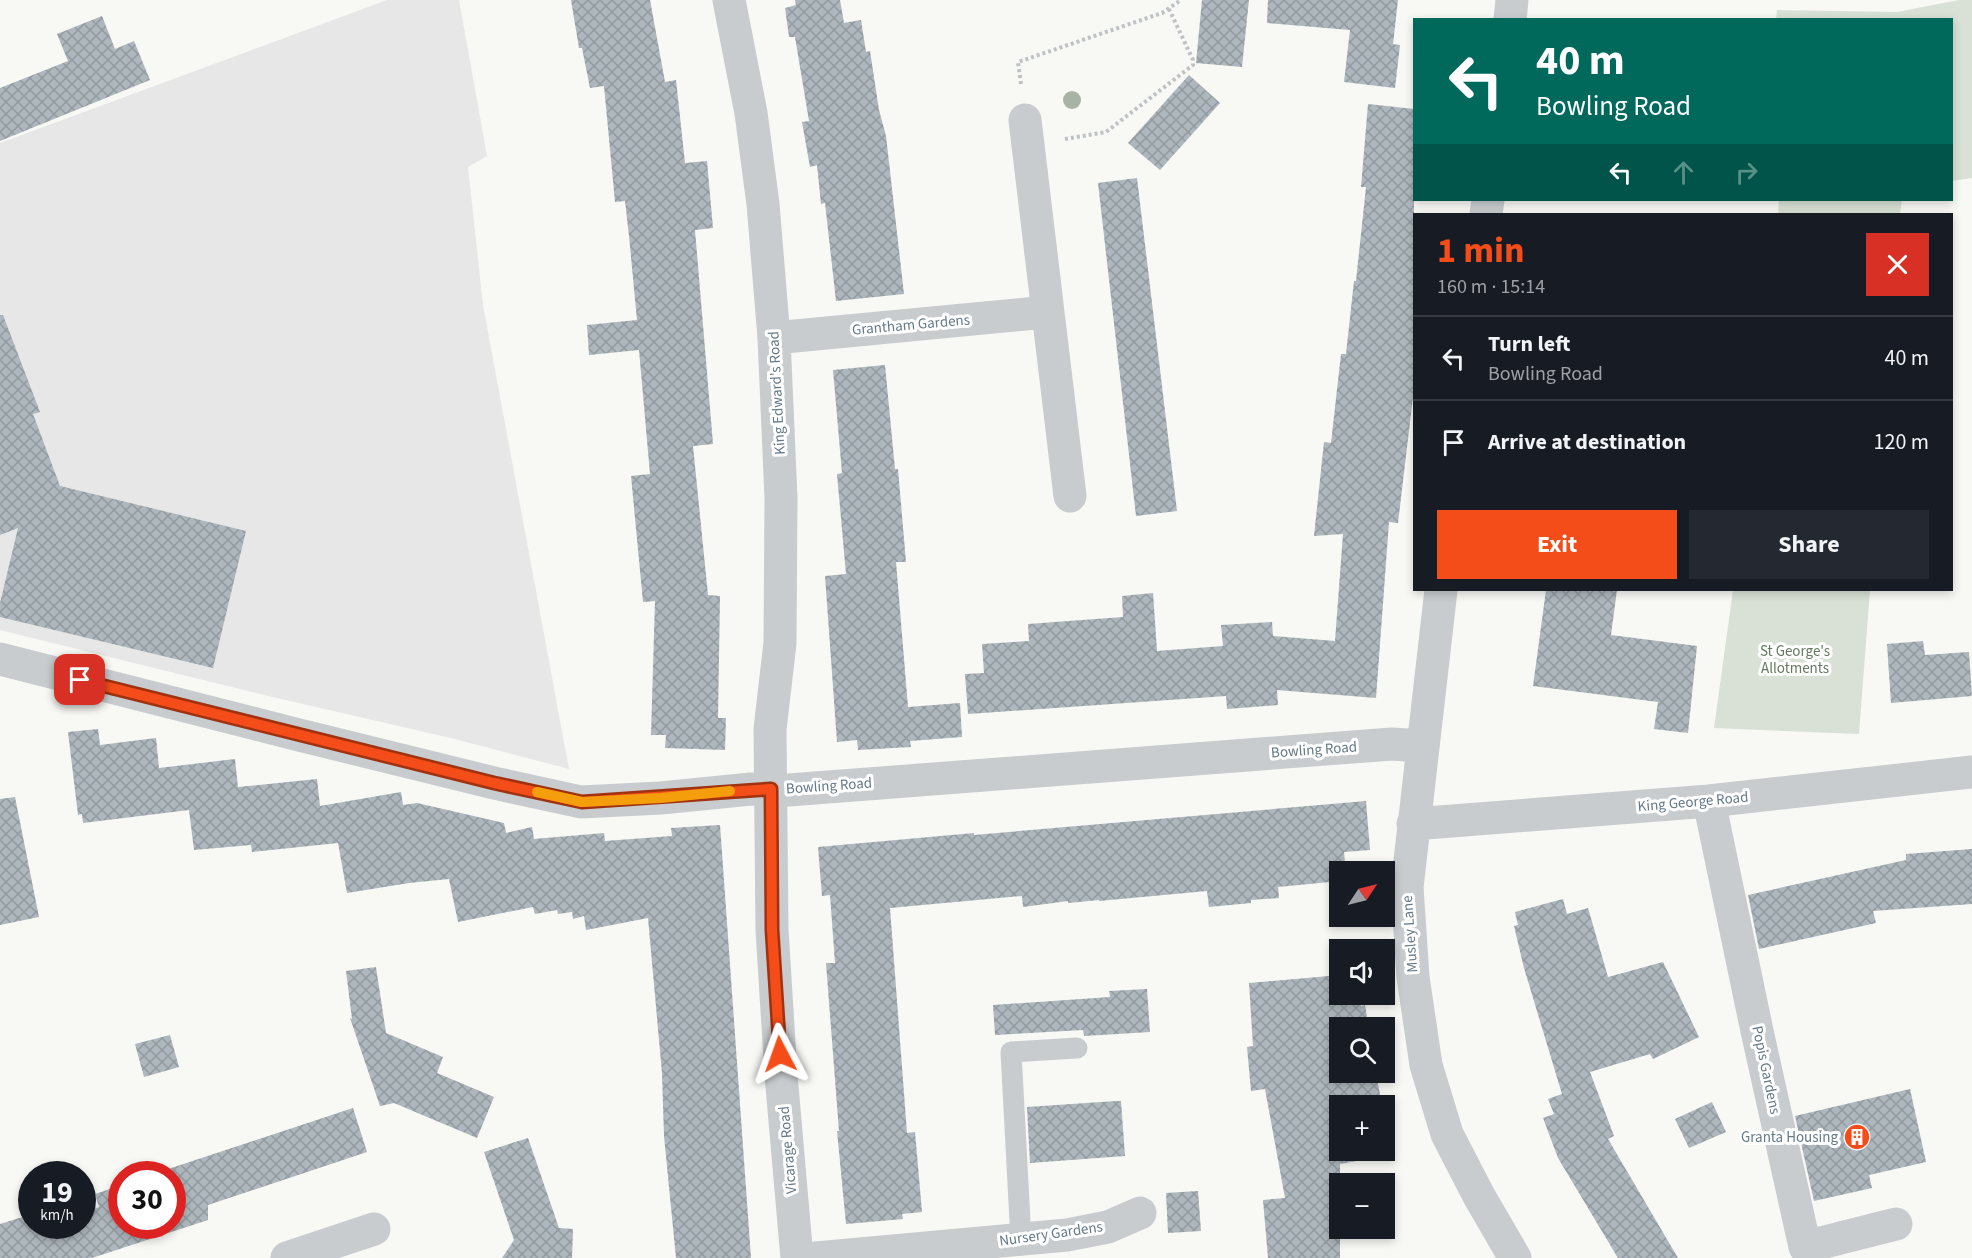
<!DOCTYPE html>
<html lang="en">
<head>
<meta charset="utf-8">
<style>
  body { margin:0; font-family:"Source Sans 3",sans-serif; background:#242831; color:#f1f3f6; height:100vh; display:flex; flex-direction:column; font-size:22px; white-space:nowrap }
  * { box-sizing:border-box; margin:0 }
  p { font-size:20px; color:#9ea1a6 }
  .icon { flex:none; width:33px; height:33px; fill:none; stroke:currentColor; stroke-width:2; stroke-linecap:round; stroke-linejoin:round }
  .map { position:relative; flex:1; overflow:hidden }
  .side { position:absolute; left:1413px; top:213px; width:540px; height:378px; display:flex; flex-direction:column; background:#171b24; border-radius:0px; box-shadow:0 3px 9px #0003 }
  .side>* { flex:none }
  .banner { position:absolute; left:1413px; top:18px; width:540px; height:183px; border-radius:0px; box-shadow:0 3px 9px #0003; background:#00695c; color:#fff; overflow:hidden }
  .needle { width:39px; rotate:55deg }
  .fabs { position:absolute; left:1329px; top:861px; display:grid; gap:12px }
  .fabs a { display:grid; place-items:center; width:66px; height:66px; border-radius:0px; background:#171b24; box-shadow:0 3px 9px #0003; font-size:30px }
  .speed { position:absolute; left:18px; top:1161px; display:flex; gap:12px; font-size:30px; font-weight:700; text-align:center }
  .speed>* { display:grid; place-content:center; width:78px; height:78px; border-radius:50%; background:#171b24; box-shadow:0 3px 9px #0003; line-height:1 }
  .speed small { font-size:15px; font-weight:400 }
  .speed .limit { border:9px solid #d22; background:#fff; color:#111 }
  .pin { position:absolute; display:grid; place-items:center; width:51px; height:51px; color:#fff; margin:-26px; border-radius:12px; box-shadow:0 3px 9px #0006 }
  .me { position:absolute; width:66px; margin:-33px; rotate:356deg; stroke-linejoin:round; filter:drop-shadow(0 0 4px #0008) }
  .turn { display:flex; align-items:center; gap:21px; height:126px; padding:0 24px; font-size:27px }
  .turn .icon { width:78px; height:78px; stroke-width:2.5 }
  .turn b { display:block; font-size:42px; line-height:51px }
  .lanes { display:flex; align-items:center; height:57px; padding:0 24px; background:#0003; justify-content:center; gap:30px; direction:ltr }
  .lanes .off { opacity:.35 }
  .round { display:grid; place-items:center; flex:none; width:63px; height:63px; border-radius:0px; background:#242831 }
  .headline { display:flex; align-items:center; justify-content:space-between; height:102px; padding:0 24px }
  h1 { font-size:36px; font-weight:700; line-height:45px; color:#f54d19 }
  .button { display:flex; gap:12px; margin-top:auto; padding:12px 24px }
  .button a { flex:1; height:69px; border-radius:0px; background:#f54d19; color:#fff; font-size:24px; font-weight:700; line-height:69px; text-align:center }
  .button a+a { background:#242831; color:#f1f3f6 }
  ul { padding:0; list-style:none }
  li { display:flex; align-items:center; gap:18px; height:84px; padding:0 24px; border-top:2px solid #363941 }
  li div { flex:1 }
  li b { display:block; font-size:22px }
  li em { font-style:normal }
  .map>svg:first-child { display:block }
  .built { fill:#e6e7e6 }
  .garden { fill:#d9e1d6 }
  .building { fill:url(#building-cross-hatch) }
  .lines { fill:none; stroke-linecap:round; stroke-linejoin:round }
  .path { stroke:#bfc2c4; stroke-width:4; stroke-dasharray:3 3; stroke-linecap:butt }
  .lane { stroke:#c8cccf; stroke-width:21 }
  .street { stroke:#c8cccf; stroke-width:33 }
  .tree { fill:#a7b3a3 }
  .route-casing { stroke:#9f3210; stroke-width:15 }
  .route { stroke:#f54d19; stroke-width:10 }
  .slow { stroke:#f59e0b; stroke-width:10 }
  .labels { text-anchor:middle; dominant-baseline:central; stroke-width:6; stroke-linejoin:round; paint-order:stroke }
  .street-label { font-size:15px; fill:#647989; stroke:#fff }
  .park-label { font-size:15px; fill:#657a60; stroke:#fff }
  .poi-label { font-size:15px; fill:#647989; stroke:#fff; text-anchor:end }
</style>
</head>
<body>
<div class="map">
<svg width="1972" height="1258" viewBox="0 0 1972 1258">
  <defs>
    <pattern id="building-cross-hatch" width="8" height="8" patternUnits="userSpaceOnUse" patternTransform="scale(1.5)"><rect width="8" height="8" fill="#aeb7bd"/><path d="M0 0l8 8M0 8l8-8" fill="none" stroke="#919a9f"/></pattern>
  </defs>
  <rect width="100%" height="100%" fill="#f8f8f5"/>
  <path class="built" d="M387 0H459L487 156 468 167 483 305 569 769 455 739 264 695 0 630V143Z"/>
  <path class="garden" d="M1959 0H1972V178L1952 181V20L1776 19 1777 10 1897 12Z
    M1779 200H1902L1900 214H1778Z
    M1733 590H1870L1859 734 1714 728Z"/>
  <path class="building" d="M571 0H650L665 82 676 80 685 163 707 161 713 228 695 230 713 444 693 446 708 595 720 596 718 718H726L725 750 665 748 666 735H651L655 601 643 602 631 476 650 474 639 350 589 355 587 325 637 320 629 236 625 201 615 202 604 86 590 88 582 48H579Z
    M795 0H840L844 23 861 20 866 52 870 51 879 110 886 136 904 294 836 301 825 203 821 204 817 165 810 167 802 122 809 121 795 37H789L785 8 796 5Z
    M1202 0H1249L1242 67 1196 63Z
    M1268 0H1398L1393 44 1400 45 1395 88 1344 82 1350 30 1267 23Z
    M102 16 115 49 134 41 150 80 0 141V88L68 61 57 34Z
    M1189 75 1220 103 1160 170 1128 143Z
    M1368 104 1414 109V389L1398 523 1389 522 1376 698 1277 690 1278 705 1227 709 1226 696 968 714 965 674 984 673 982 644 1029 641 1028 624 1123 617 1122 596 1153 593 1157 651 1223 646 1221 625 1272 622 1273 636 1335 641 1343 534 1314 536 1324 442 1331 443 1341 354H1346L1354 281H1356L1366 187H1361Z
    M1137 178 1177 511 1136 516 1098 183Z
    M0 315H3L40 412 33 414 60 486 246 531 213 668 0 617V603L18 528 0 535Z
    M885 365 895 469H898L906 562H896L908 707 960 703 962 737 910 741 911 747 858 750 857 740 837 742 825 576 846 574 837 474 842 473 833 370Z
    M1546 590H1617L1611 635 1697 646 1688 733 1654 729 1658 702 1533 686Z
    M1923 641 1925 655 1969 652 1972 696 1891 703 1887 644Z
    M98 729 100 745 156 738 159 768 235 759 238 787 317 779 320 806 401 792 403 805 417 803 504 823 506 833 532 827 534 839 604 833 605 841 672 836 671 828 720 825 751 1258H676L664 1136 662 1073 648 918 586 930 584 916 573 919 572 912 558 914 557 910 535 914 533 907 458 922 449 879 409 883 347 893 338 843 252 852 251 845 194 850 189 810 83 823 82 814 78 815 68 732Z
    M15 797 39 917 0 925V799Z
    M1366 801 1370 850 1344 852 1346 872H1340V881L1278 887 1279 898 1251 900V903L1209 907 1207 891 1099 901V900L1068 903V901L1023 907 1022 896 890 908 907 1133 915 1132 922 1212 902 1214 903 1219 846 1224 837 1131H839L826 963H835L830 895 822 896 818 847 974 833V835Z
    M1972 849V904L1873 911 1876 923 1759 949 1748 895 1906 860V854Z
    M1563 899 1567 914 1588 908 1608 977 1663 962 1699 1037 1653 1059 1650 1054 1590 1072 1614 1136 1608 1139 1678 1258H1618L1558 1158 1543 1118 1554 1114 1548 1099 1562 1094 1524 968 1514 926 1518 925 1515 912Z
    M376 967 386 1033 443 1057 437 1073 494 1097 477 1138 394 1103 380 1106 350 1018 352 1019 346 971Z
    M1340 975V994H1360L1361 1006 1365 1005 1369 1028H1340V1072H1376L1382 1106H1340V1150H1384V1122L1390 1155 1340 1164V1258H1268L1263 1200 1285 1198 1265 1089 1251 1091 1247 1047 1253 1046 1249 983Z
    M1147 989 1150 1032 1084 1036 1083 1030 995 1035 993 1005 1110 997 1109 991Z
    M170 1035 179 1067 144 1077 135 1044Z
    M1910 1089 1926 1162 1869 1175 1872 1188 1814 1201 1795 1116Z
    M1116 1101H1121L1125 1156 1030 1163 1027 1107Z
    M1712 1102 1726 1132 1689 1148 1675 1119Z
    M353 1108 367 1152 208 1205V1220L92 1258H0V1224L32 1214V1229L42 1226H82V1213L99 1207 95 1194 122 1185V1226H172V1174H153Z
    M528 1138 559 1228 573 1229 572 1258H502L514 1240 484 1152Z
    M1198 1191 1201 1231 1168 1233 1166 1193Z"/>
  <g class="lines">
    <path class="path" d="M1021 84 1018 62 1162 13 1181 0
      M1065 139 1106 132 1193 65V60L1169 9"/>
    <path class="lane" d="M1021 1240 1011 1052 1077 1048"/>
    <path class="street" d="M729 0 751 113 763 204 774 338 781 498 780 643 770 729 772 930 781 1075 797 1258
      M1510 20 1512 0
      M1025 120 1070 496
      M1486 214 1488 200
      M774 338 1047 312
      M1441 590 1407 887 1413 977 1426 1065 1447 1134 1479 1196 1515 1258
      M0 659 295 734 494 783 581 802 661 798 751 789 789 790 1392 744 1422 746
      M1709 801 1757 1031 1805 1247 1896 1224
      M1413 824 1709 801 1972 772
      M287 1258 374 1229
      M816 1258 1067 1235 1108 1227 1140 1213"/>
  </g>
  <circle class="tree" cx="1072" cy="100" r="9"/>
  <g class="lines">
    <g class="route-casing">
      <path id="route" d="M80 680 494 783 582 802 771 789 772 930 780 1054"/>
    </g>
    <use href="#route" class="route"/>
    <path class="slow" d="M537 792 582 802 661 798 730 791"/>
  </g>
  <defs>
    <g id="building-disc" transform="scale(1.35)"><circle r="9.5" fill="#f54d19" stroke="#fff"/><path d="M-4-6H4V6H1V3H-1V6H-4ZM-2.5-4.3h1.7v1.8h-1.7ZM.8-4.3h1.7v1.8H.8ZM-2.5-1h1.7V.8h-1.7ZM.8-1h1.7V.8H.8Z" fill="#fff"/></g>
  </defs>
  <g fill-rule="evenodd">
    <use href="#building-disc" x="1857" y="1137"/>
  </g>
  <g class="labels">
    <g class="street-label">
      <text transform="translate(911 325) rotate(-5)">Grantham Gardens</text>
      <text transform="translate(777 393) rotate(-93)">King Edward's Road</text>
      <text transform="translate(1314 750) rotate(-4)">Bowling Road</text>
      <text transform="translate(829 786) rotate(-4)">Bowling Road</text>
      <text transform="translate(1693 802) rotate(-5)">King George Road</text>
      <text transform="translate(1410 934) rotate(-94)">Musley Lane</text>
      <text transform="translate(1766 1070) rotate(78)">Popis Gardens</text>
      <text transform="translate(788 1150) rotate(-95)">Vicarage Road</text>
      <text transform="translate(1051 1234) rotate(-8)">Nursery Gardens</text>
    </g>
    <g class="park-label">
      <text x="1795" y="651">St George's<tspan x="1795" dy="17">Allotments</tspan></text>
    </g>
    <g class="poi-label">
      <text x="1838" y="1137">Granta Housing</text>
    </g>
  </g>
</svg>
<div class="fabs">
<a><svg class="needle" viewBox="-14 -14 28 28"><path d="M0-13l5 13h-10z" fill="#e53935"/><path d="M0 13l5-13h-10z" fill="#9ea1a6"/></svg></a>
<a><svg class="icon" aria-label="sound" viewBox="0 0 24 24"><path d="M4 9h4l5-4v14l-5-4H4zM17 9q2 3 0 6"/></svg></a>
<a><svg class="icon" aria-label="search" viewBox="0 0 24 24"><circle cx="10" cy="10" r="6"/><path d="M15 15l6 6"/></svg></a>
<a>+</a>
<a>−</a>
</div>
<div class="speed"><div>19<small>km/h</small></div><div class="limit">30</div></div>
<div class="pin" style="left:80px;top:680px;background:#d93025"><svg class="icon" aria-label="arrive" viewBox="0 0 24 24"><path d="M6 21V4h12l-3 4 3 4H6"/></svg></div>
<svg class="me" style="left:780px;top:1054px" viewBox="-20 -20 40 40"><path d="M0-17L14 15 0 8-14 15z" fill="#f54d19" stroke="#fff" stroke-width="4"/></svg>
<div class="banner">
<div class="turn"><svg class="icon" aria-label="left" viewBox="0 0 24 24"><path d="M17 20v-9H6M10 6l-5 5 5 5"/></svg><div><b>40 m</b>Bowling Road</div></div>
<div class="lanes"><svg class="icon" aria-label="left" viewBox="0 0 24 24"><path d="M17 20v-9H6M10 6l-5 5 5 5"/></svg><svg class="icon off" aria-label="ahead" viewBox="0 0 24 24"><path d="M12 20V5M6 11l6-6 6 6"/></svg><svg class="icon off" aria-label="right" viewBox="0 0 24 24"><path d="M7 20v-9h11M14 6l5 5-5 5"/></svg></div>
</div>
<section class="side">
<div class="headline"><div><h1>1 min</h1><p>160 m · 15:14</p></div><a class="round" style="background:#d93025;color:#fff"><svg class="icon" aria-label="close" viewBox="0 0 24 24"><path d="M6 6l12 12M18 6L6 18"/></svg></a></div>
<ul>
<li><svg class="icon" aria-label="left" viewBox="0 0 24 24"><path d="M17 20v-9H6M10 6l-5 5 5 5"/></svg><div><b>Turn left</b><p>Bowling Road</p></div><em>40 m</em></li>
<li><svg class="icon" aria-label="arrive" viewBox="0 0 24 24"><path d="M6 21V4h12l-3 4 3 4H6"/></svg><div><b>Arrive at destination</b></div><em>120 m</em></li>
</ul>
<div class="button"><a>Exit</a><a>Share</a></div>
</section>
</div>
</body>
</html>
